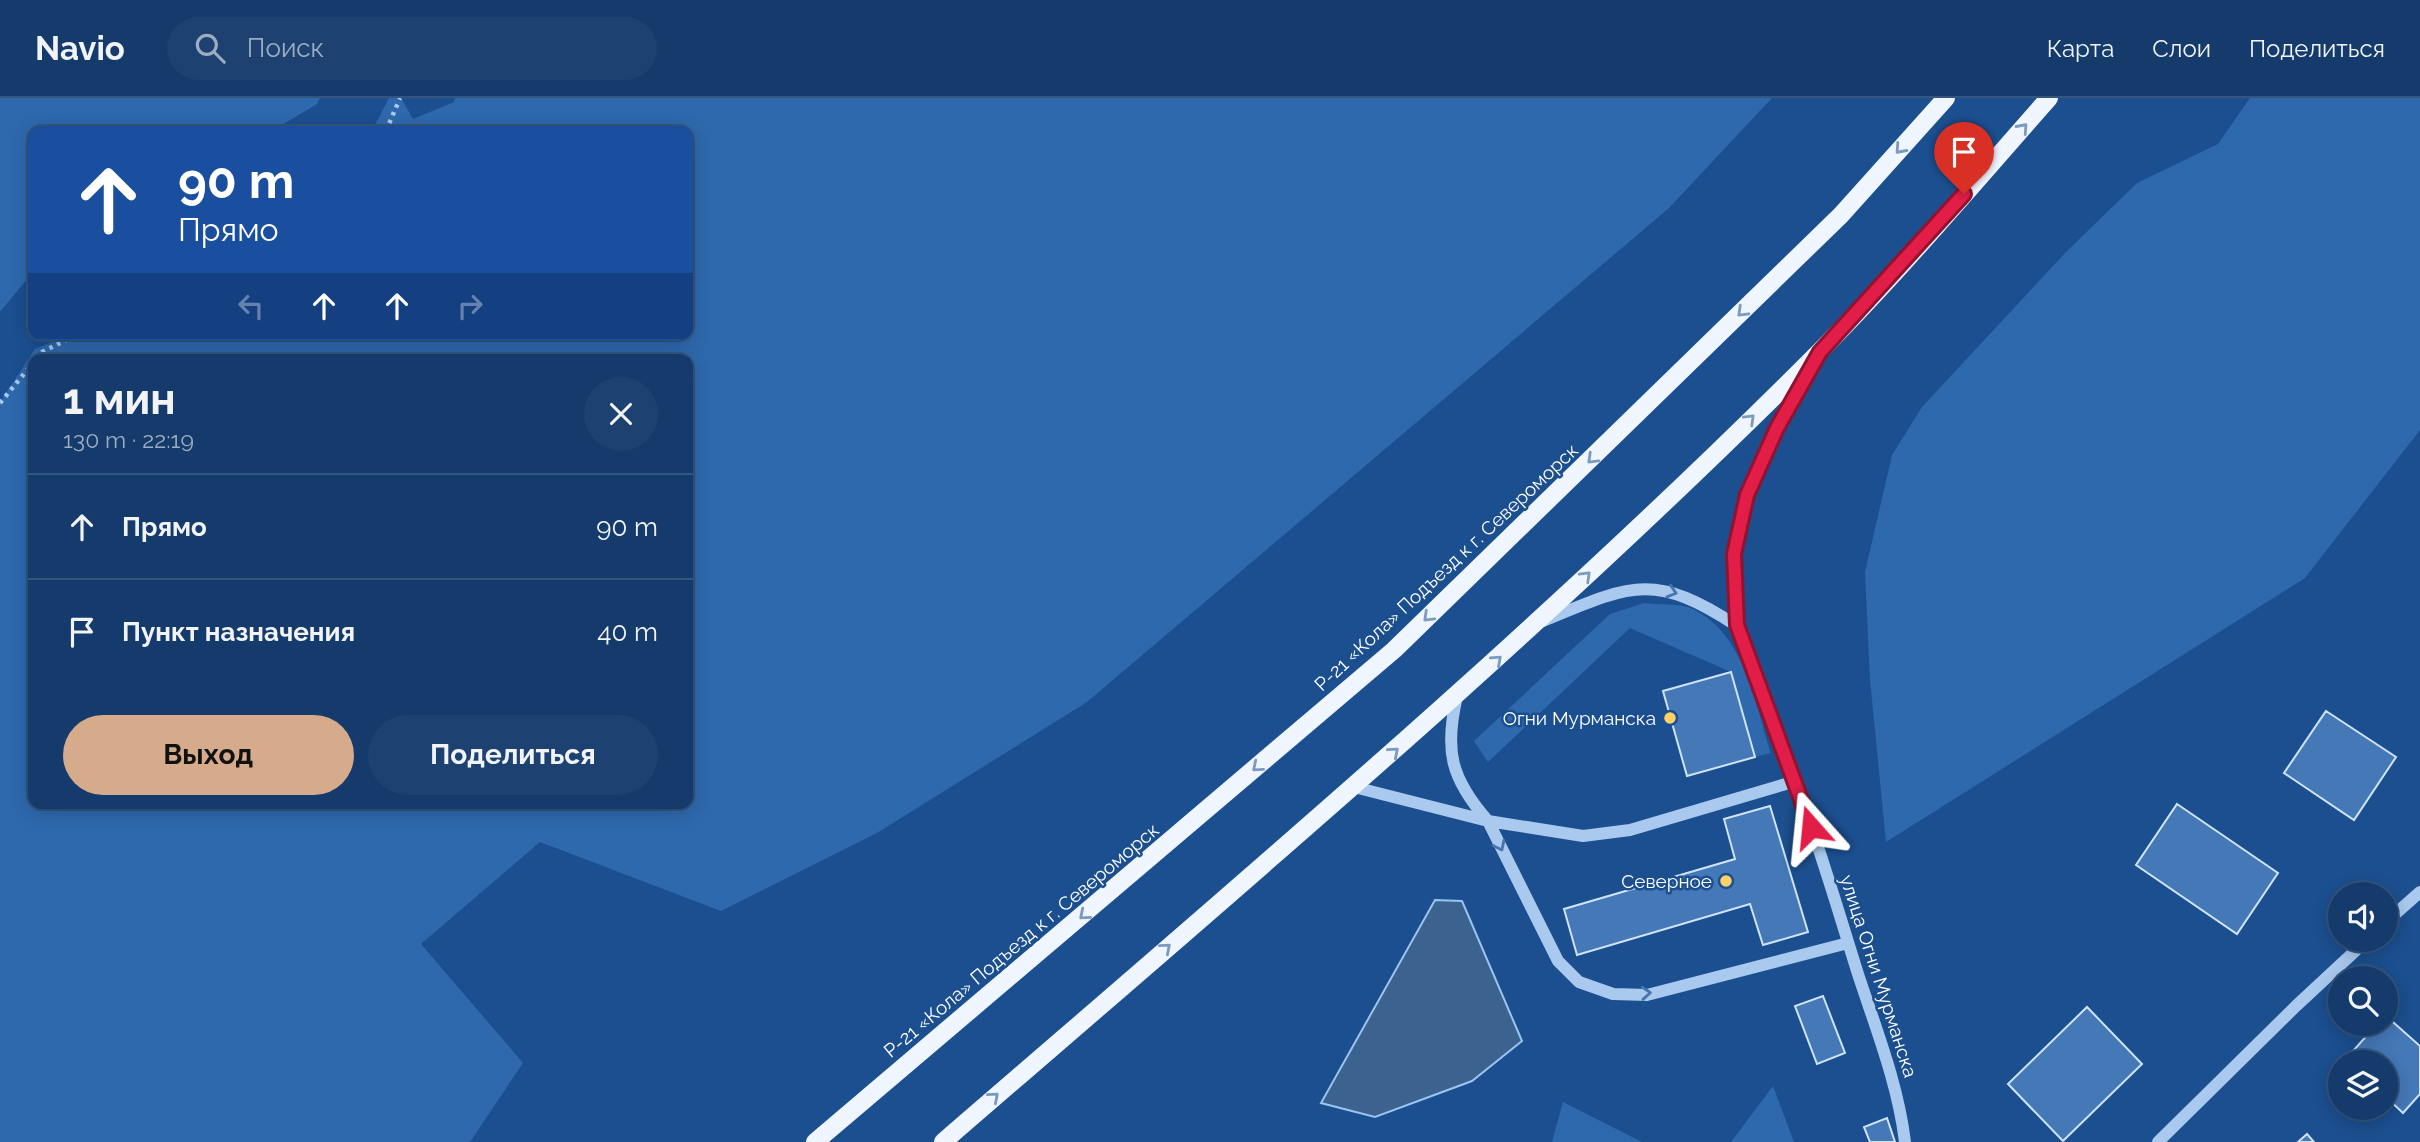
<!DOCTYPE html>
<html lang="ru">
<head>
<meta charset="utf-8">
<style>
  body { margin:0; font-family:Raleway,sans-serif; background:#1d4271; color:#f1f3f6; height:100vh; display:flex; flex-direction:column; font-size:26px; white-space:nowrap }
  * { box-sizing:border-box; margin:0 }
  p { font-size:23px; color:#9dadc1 }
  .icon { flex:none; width:38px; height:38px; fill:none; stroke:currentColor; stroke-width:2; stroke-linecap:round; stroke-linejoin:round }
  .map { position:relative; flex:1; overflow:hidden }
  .panel { position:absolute; left:28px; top:256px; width:665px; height:455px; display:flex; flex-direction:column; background:#143b6b; border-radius:14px; box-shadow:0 4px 18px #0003,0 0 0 2px #33557e }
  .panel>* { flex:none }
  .banner { position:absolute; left:28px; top:28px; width:665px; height:214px; border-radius:14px; box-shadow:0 4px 18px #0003,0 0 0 2px #33557e; background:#1a4fa0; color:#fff; overflow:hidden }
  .fabs { position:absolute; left:2328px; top:784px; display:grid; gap:14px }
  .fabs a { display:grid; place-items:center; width:70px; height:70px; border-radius:50%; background:#143b6b; box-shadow:0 4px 18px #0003,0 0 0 2px #33557e; font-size:35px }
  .pin { position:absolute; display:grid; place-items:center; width:60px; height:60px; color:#fff; margin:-72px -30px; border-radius:50% 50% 50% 0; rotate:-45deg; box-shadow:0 0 7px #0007 }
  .pin .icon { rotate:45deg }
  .me { position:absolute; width:77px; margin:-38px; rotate:342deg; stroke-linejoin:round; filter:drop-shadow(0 0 5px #0008) }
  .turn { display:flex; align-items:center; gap:24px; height:147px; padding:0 35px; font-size:32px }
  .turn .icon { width:91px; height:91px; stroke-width:2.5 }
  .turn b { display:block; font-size:49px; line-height:60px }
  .lanes { display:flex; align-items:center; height:66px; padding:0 35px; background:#0003; justify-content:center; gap:35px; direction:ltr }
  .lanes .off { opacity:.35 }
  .round { display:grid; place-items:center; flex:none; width:74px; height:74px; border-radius:37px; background:#1d4271 }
  .summary { display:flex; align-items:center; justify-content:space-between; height:119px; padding:0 35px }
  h1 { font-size:42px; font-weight:700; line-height:52px }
  .button { display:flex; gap:14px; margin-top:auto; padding:14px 35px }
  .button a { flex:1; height:80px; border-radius:42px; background:#d6ab8b; color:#111; font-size:28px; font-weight:700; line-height:80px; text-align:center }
  .button a+a { background:#1d4271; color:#f1f3f6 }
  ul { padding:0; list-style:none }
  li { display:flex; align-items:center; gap:21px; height:105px; padding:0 35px; border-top:2px solid #33557e }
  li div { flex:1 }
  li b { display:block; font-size:26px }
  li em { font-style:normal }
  header { display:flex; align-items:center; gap:42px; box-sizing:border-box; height:98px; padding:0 35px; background:#143b6b; border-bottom:2px solid #33557e }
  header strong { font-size:33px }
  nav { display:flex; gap:38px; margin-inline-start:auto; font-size:24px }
  .search { width:490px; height:63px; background:#1d4271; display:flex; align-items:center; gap:18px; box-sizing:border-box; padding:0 24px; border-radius:38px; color:#9dadc1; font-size:26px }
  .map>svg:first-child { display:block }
  .green { fill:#2e69ad; fill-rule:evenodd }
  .water { fill:#3c6290; stroke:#9cc4f0; stroke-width:2 }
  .building { fill:#4478b7; stroke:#cfe3fa; stroke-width:2 }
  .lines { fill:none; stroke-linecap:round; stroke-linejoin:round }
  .path { stroke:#a9c9ee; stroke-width:4.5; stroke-dasharray:3.5 5; stroke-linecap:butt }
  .minor { stroke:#a9c9ee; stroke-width:12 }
  .major { stroke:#f0f6ff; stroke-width:18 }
  .oneway { stroke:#7b9ac1 }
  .oneway2 { stroke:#4674ac }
  .route-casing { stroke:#92132f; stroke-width:18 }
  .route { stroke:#e11d48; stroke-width:12 }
  .poi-dot { fill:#ffd166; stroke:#1b4f8f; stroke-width:2.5 }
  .labels { text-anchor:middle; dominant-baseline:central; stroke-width:5; stroke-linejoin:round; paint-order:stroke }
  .street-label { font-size:19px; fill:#fff; stroke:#1b4f8f }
  .poi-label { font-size:19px; fill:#fff; stroke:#1b4f8f; text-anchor:end }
</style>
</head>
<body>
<header>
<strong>Navio</strong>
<div class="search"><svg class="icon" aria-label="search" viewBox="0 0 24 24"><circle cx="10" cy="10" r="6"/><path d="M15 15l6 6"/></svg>Поиск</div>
<nav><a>Карта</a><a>Слои</a><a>Поделиться</a></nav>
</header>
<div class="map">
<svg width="2420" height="1044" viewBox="0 0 2420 1044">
  <rect width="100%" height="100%" fill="#1b4f8f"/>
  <path class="green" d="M0 0H320L317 6 272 33H33V174L0 214Z
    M389 0H401L413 21 454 4 455 0H1772L1669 110 1087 604 877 735 721 813 540 744 421 846 523 965 470 1044H0V304L35 251 72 236H688V33H372ZM33 261H688V705H33Z
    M2250 0H2420V332L2305 480 1886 744 1870 582 1865 474 1892 357 1922 309 2066 154 2137 85 2218 46Z
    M1644 505C1658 507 1680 505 1693 511 1746 538 1754 603 1771 655L1755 659 1731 574 1630 530 1488 664 1474 643 1610 516Z
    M1773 988 1794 1044H1731Z
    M1563 1004 1642 1044H1552Z"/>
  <path class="water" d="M1435 802 1462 803 1522 943 1472 983 1375 1019 1321 1005Z"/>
  <path class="building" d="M1731 574 1755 659 1687 678 1663 593Z
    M2326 613 2396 659 2354 722 2284 675Z
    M2177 706 2278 775 2237 836 2136 767Z
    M1770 708 1808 834 1763 847 1750 806 1577 857 1564 811 1735 761 1724 721Z
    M1823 898 1845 955 1817 966 1795 908Z
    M2087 909 2142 966 2063 1043 2008 986Z
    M2385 917 2420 948V996L2403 1015 2385 998V964L2345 962 2377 926H2385Z
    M1887 1020 1895 1044H1870L1864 1029Z
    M2307 1036 2314 1044H2298Z"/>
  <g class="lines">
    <path class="path" d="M386 33 400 0
      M37 261 42 254 78 236
      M0 305 33 265"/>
    <path class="minor" d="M1813 267C1780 324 1739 389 1734 456 1728 533 1766 604 1792 674 1817 740 1837 809 1858 876 1876 931 1898 986 1905 1044
      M1543 523C1630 487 1654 473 1737 528
      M1457 598C1444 653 1451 681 1488 723L1583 738 1630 732 1796 683
      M1354 689 1488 723 1558 863 1579 884 1613 896 1647 897 1848 845
      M2385 825 2420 794
      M2158 1044 2296 908 2367 842"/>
    <path class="major" d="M815 1044 1394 552 1841 117 1946 0
      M943 1044C1240 787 1540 534 1818 255 1899 174 1973 86 2049 0"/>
  </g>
  <defs><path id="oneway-chevron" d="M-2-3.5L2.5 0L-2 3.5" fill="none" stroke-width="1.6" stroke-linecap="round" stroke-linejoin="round" transform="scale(1.75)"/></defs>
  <g class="oneway">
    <use href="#oneway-chevron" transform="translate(2023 30) rotate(-48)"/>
    <use href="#oneway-chevron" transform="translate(1900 51) rotate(132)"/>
    <use href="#oneway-chevron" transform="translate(1742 214) rotate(136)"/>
    <use href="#oneway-chevron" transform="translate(1750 321) rotate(-44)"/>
    <use href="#oneway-chevron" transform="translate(1592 361) rotate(136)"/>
    <use href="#oneway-chevron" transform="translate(1586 478) rotate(-44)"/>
    <use href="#oneway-chevron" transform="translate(1428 519) rotate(136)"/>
    <use href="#oneway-chevron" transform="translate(1497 562) rotate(-42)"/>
    <use href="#oneway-chevron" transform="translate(1394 654) rotate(-41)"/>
    <use href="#oneway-chevron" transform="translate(1257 669) rotate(140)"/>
    <use href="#oneway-chevron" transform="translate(1084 817) rotate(140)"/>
    <use href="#oneway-chevron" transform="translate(1166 850) rotate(-41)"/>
    <use href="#oneway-chevron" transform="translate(994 999) rotate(-41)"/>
  </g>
  <g class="oneway2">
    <use href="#oneway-chevron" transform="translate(1672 494) rotate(17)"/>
    <use href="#oneway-chevron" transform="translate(1500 748) rotate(64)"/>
    <use href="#oneway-chevron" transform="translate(1646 895) rotate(-4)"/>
  </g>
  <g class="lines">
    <g class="route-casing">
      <path id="route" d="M1811 729 1737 527 1734 456 1747 397 1777 330 1820 254 1964 96"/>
    </g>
    <use href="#route" class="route"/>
  </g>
  <g class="poi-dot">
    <circle cx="1670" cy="620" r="7"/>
    <circle cx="1726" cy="783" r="7"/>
  </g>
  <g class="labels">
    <g class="street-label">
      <text transform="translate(1446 469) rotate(-43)">Р-21 «Кола» Подъезд к г. Североморск</text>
      <text transform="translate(1021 842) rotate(-40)">Р-21 «Кола» Подъезд к г. Североморск</text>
      <text transform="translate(1879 878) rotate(72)">улица Огни Мурманска</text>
    </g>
    <g class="poi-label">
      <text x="1656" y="620">Огни Мурманска</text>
      <text x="1712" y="783">Северное</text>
    </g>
  </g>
</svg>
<div class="fabs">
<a><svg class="icon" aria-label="sound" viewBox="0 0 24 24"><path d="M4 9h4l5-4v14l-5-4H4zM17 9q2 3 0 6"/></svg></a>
<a><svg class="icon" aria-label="search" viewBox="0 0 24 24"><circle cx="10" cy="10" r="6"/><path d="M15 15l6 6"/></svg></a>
<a><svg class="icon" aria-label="layers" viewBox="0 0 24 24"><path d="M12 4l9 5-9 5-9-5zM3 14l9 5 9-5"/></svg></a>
</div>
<div class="pin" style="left:1964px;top:96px;background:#d93025"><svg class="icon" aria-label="arrive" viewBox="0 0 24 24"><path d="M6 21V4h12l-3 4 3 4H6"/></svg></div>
<svg class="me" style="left:1811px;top:729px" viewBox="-20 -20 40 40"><path d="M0-17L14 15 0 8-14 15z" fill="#e11d48" stroke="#fff" stroke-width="4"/></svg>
<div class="banner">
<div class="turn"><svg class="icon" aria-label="ahead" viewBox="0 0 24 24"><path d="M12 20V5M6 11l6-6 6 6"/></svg><div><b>90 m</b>Прямо</div></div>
<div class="lanes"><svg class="icon off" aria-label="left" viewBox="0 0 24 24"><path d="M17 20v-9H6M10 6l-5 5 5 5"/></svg><svg class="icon" aria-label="ahead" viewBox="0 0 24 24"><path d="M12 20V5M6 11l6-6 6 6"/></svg><svg class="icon" aria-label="ahead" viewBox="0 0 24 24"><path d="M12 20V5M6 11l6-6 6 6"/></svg><svg class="icon off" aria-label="right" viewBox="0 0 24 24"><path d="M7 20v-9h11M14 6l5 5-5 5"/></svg></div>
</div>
<section class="panel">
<div class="summary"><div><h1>1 мин</h1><p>130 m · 22:19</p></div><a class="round"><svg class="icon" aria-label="close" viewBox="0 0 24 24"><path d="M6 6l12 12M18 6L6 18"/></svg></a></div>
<ul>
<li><svg class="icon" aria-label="ahead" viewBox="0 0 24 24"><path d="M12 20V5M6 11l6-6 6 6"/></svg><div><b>Прямо</b></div><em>90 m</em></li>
<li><svg class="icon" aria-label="arrive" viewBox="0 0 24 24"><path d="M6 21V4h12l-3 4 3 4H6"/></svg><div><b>Пункт назначения</b></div><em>40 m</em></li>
</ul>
<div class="button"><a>Выход</a><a>Поделиться</a></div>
</section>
</div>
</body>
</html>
